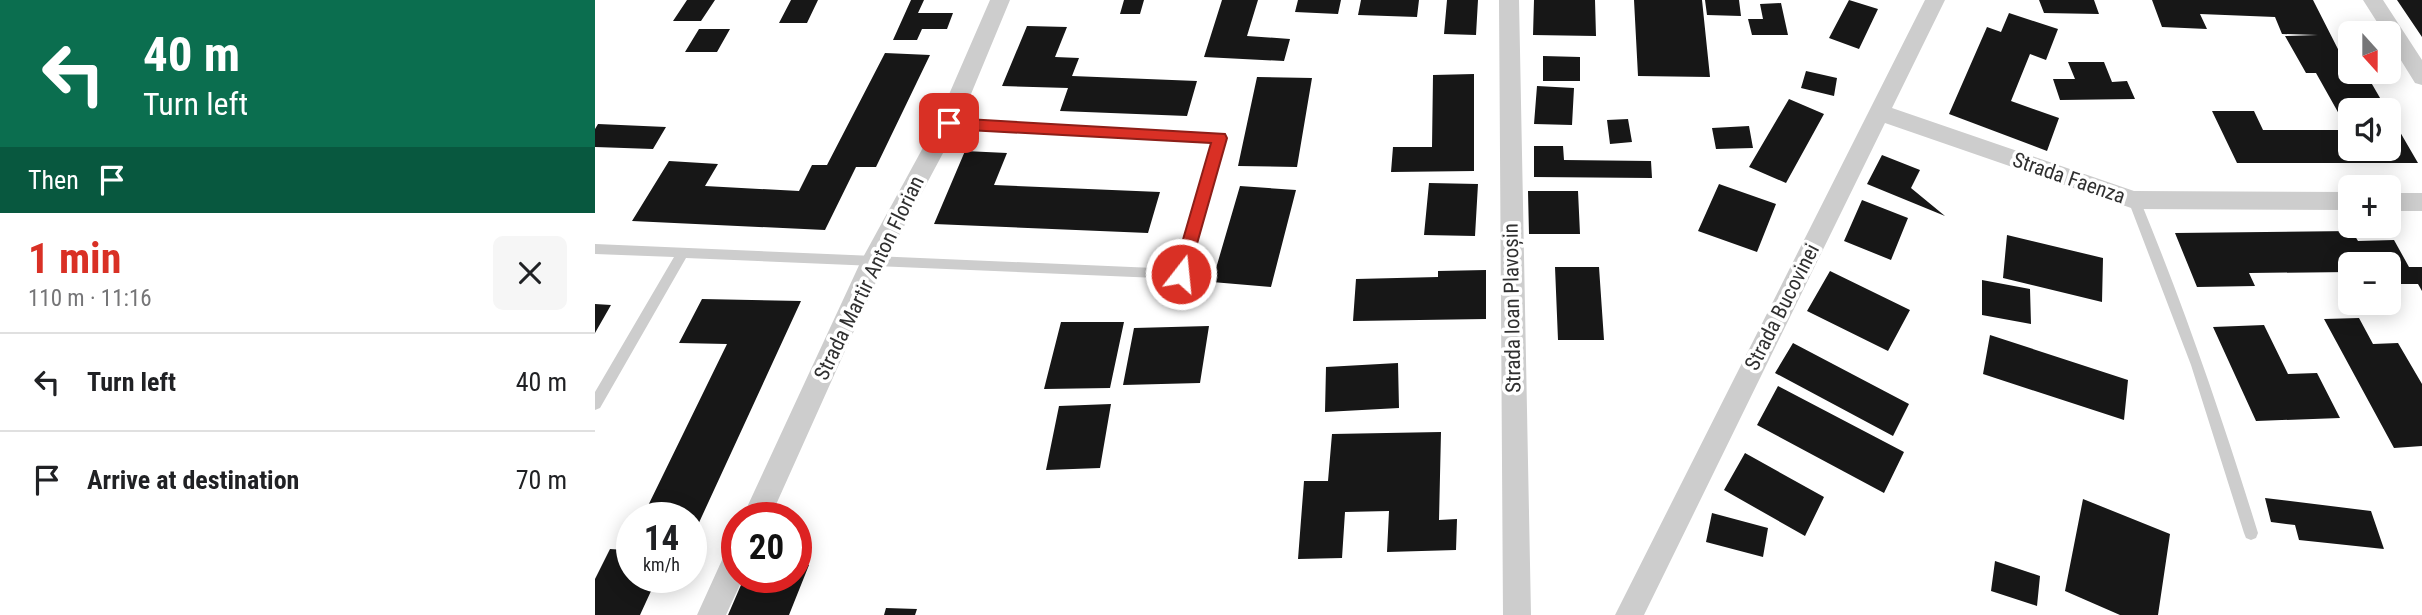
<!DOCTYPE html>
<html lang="en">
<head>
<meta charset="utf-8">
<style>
  body { margin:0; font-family:"Roboto Condensed",sans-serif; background:#f6f6f6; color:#202124; height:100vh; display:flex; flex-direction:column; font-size:26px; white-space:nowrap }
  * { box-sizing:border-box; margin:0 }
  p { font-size:23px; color:#757577 }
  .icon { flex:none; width:38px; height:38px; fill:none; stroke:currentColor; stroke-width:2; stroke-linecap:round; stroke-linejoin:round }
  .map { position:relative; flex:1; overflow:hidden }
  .side { display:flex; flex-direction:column; background:#fff; width:595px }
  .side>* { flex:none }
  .guide { background:#0b6e4f; color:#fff; overflow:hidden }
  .needle { width:46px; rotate:159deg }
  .tools { position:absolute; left:1743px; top:21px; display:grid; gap:14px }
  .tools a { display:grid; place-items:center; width:63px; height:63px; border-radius:10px; background:#fff; box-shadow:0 4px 18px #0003; font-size:35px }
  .speed { position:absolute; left:21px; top:502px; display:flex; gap:14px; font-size:35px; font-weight:700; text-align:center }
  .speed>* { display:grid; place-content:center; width:91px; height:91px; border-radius:50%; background:#fff; box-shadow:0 4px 18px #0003; line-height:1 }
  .speed small { font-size:18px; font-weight:400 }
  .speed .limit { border:10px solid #d22; background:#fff; color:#111 }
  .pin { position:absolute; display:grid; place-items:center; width:60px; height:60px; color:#fff; margin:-30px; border-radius:14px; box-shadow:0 4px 10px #0006 }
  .me { position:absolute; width:77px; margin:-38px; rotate:16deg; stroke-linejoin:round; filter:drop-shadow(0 0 5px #0008) }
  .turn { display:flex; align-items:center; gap:24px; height:147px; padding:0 28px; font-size:32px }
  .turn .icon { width:91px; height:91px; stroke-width:2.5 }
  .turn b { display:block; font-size:49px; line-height:60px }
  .then { display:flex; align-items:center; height:66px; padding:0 28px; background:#0003; gap:14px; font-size:26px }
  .round { display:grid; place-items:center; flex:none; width:74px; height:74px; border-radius:10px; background:#f6f6f6 }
  .headline { display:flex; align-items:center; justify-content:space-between; height:119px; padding:0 28px }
  h1 { font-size:42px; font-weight:700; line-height:52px; color:#d93025 }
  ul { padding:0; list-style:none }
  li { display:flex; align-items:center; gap:21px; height:98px; padding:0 28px; border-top:2px solid #e0e0e0 }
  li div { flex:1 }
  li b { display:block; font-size:26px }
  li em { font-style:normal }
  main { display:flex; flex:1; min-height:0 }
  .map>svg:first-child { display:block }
  .building { fill:#171717 }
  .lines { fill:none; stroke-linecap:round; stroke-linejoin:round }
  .service { fill:#cdcdcd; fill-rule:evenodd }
  .minor { fill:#cdcdcd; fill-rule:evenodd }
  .route { fill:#d93025; stroke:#8d1f18; stroke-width:2 }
  .labels { text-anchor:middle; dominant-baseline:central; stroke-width:7; stroke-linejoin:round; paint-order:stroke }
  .street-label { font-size:21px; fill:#303030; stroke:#fff }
</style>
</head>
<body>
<main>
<section class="side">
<div class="guide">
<div class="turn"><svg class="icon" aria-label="left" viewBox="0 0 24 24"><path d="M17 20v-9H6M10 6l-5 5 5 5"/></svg><div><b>40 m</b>Turn left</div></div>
<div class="then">Then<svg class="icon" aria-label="arrive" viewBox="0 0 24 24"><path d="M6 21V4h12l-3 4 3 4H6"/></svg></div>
</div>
<div class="headline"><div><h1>1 min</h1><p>110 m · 11:16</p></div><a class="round"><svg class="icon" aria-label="close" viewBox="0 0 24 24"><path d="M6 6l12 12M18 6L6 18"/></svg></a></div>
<ul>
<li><svg class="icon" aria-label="left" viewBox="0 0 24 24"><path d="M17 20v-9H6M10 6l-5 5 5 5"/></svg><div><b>Turn left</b></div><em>40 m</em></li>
<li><svg class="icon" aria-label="arrive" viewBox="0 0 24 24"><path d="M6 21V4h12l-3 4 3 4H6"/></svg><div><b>Arrive at destination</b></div><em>70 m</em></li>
</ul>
</section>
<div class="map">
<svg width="1827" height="615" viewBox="0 0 1827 615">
  <rect width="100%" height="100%" fill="#fff"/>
  <path class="building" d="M92 0H120L106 21H78Z
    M196 0H223L212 23H184Z
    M316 0H329L323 13H358L352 29H327L322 40H298Z
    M529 0H549L545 14H525Z
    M627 0H663L652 36 695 39 689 61 609 57Z
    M703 0H746L743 14 700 12Z
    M766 0H824L822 17 763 15Z
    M852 0H883L881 35 849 34Z
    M939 0H1000L1001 36 938 35Z
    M1039 0H1107L1115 77 1043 76Z
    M1110 0H1144L1146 16 1112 15Z
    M1254 0 1283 9 1264 49 1234 38Z
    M1444 0H1499L1504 14 1449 13Z
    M1557 0H1718L1747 57H1755V72H1770L1792 110H1755V149H1794V113L1823 163H1642L1617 111H1659L1668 130H1753L1721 73H1711L1690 36 1723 35 1687 34 1680 17 1605 14 1612 29 1567 27Z
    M1802 0H1827V37Z
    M1186 3 1193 35H1157L1153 19H1168L1165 4Z
    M1414 13 1463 29 1451 60 1435 54 1416 101 1464 118 1452 151 1354 114 1392 27 1406 32Z
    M432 26 472 27 460 57 484 58 477 76 602 81 592 116 465 111 473 88 407 86Z
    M104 29H135L122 52H90Z
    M290 53 335 55 281 167H261L230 230 37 221 74 161 123 164 110 186 204 191 217 165H232Z
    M948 56 985 57V81H948Z
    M1473 62H1509L1517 82 1532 81 1540 99 1465 100 1458 79H1480Z
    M1211 71 1242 78 1239 96 1206 88Z
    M879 74V171L796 172 798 147H837L838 75Z
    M662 77 717 78 702 167 643 166Z
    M942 86 979 88 977 125 939 124Z
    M1194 99 1229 114 1191 183 1154 167Z
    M1033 119 1037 142 1015 144 1012 120Z
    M3 124 71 127 58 149 0 147V129Z
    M1154 126 1158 148 1121 149 1117 128Z
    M939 146H968L969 160 1056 161 1057 178 939 177Z
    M370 151 412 153 399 185 565 192 553 233 339 224Z
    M1287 155 1325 170 1316 188 1350 216 1272 184Z
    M834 183 883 184 880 236 829 235Z
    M1124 184 1181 204 1162 252 1103 231Z
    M645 186 701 190 676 287 617 282Z
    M933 191H983L985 234H934Z
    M1267 200 1313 218 1296 260 1249 241Z
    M1757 231 1763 241 1799 240 1814 267H1827V291L1823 284H1794V264H1755V272L1654 273 1660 286 1602 287 1580 233Z
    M1412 235 1508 258 1507 302 1408 278Z
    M960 267H1004L1009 340H963Z
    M891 270V319L758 321 761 279 843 277V271Z
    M1235 271 1315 310 1293 351 1212 311Z
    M1387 280 1435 289 1436 324 1387 315Z
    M107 299 206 301 96 540V518H47L132 344 84 343Z
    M0 304 16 305 0 333Z
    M1764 318 1778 344 1803 343 1827 384V446L1799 448 1729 319Z
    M466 322H529L515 388 449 389Z
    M1669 325 1693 374 1722 373 1745 418 1661 421 1618 327Z
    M614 326 605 383 528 385 539 328Z
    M1395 335 1533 380 1529 420 1388 374Z
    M1198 343 1314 404 1298 436 1180 373Z
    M803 363 804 408 730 412 731 367Z
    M1183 386 1309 452 1289 493 1162 425Z
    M516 404 505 468 451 470 464 406Z
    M846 432 844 520 862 519 861 550 792 552 794 511 750 512 747 558 703 559 709 481H733L737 434Z
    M1150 453 1229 497 1210 536 1129 490Z
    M1670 498 1776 511 1789 549 1704 540 1700 525 1676 522Z
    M1488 499 1575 534 1563 615H1525L1470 591Z
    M1117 513 1173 528 1168 557 1111 542Z
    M37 538V578H62L45 615H0V579L15 549 31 550Z
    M1400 561 1445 576 1442 606 1396 591Z
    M201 565H214L194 615H133L149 578H201Z
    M291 608 322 609 320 615H289Z"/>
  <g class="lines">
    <path class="service" d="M353 119 629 135 631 138 590 278 586 279 91 258 5 408 0 410V392L79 257 0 254V244L582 269 618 142 353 127 348 123Z
      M1539 195 1545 200C1590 309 1628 420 1663 533L1661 538 1656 540 1651 538 1649 533 1596 365 1533 200Z"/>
    <path class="minor" d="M395 0H415L364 123 289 264 175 518H147L266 261 342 122Z
      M904 0H924L936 615H908Z
      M1330 0H1350L1297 108 1539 191 1755 192V210L1539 209 1290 123 1049 615H1020Z
      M1768 0H1788L1827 60V85L1820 83 1794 41V33H1789Z
      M1794 193H1827V211H1794Z
      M142 545V578H148L131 615H102L132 549Z"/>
  </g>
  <path class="route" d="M354 118 630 134 632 138 592 279 586 281 578 274 616 143 354 129 346 123Z"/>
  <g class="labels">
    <g class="street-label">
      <text transform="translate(1474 178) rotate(19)">Strada Faenza</text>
      <text transform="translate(274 278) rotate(-64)">Strada Martir Anton Florian</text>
      <text transform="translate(1187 307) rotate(-63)">Strada Bucovinei</text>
      <text transform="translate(917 308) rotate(-91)">Strada Ioan Plavoșin</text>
    </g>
  </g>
</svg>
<div class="tools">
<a><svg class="needle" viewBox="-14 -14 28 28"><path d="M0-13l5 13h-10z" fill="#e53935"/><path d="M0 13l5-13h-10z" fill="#757577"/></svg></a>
<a><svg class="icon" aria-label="sound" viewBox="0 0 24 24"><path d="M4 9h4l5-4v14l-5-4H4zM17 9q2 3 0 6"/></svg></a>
<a>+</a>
<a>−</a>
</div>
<div class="speed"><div>14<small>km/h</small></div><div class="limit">20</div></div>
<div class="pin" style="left:354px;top:123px;background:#d93025"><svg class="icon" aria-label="arrive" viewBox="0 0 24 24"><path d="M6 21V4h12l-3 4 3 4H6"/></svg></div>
<svg class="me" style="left:586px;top:274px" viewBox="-20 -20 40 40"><circle r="17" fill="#d93025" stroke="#fff" stroke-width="3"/><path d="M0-11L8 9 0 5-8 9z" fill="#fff"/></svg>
</div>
</main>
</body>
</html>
